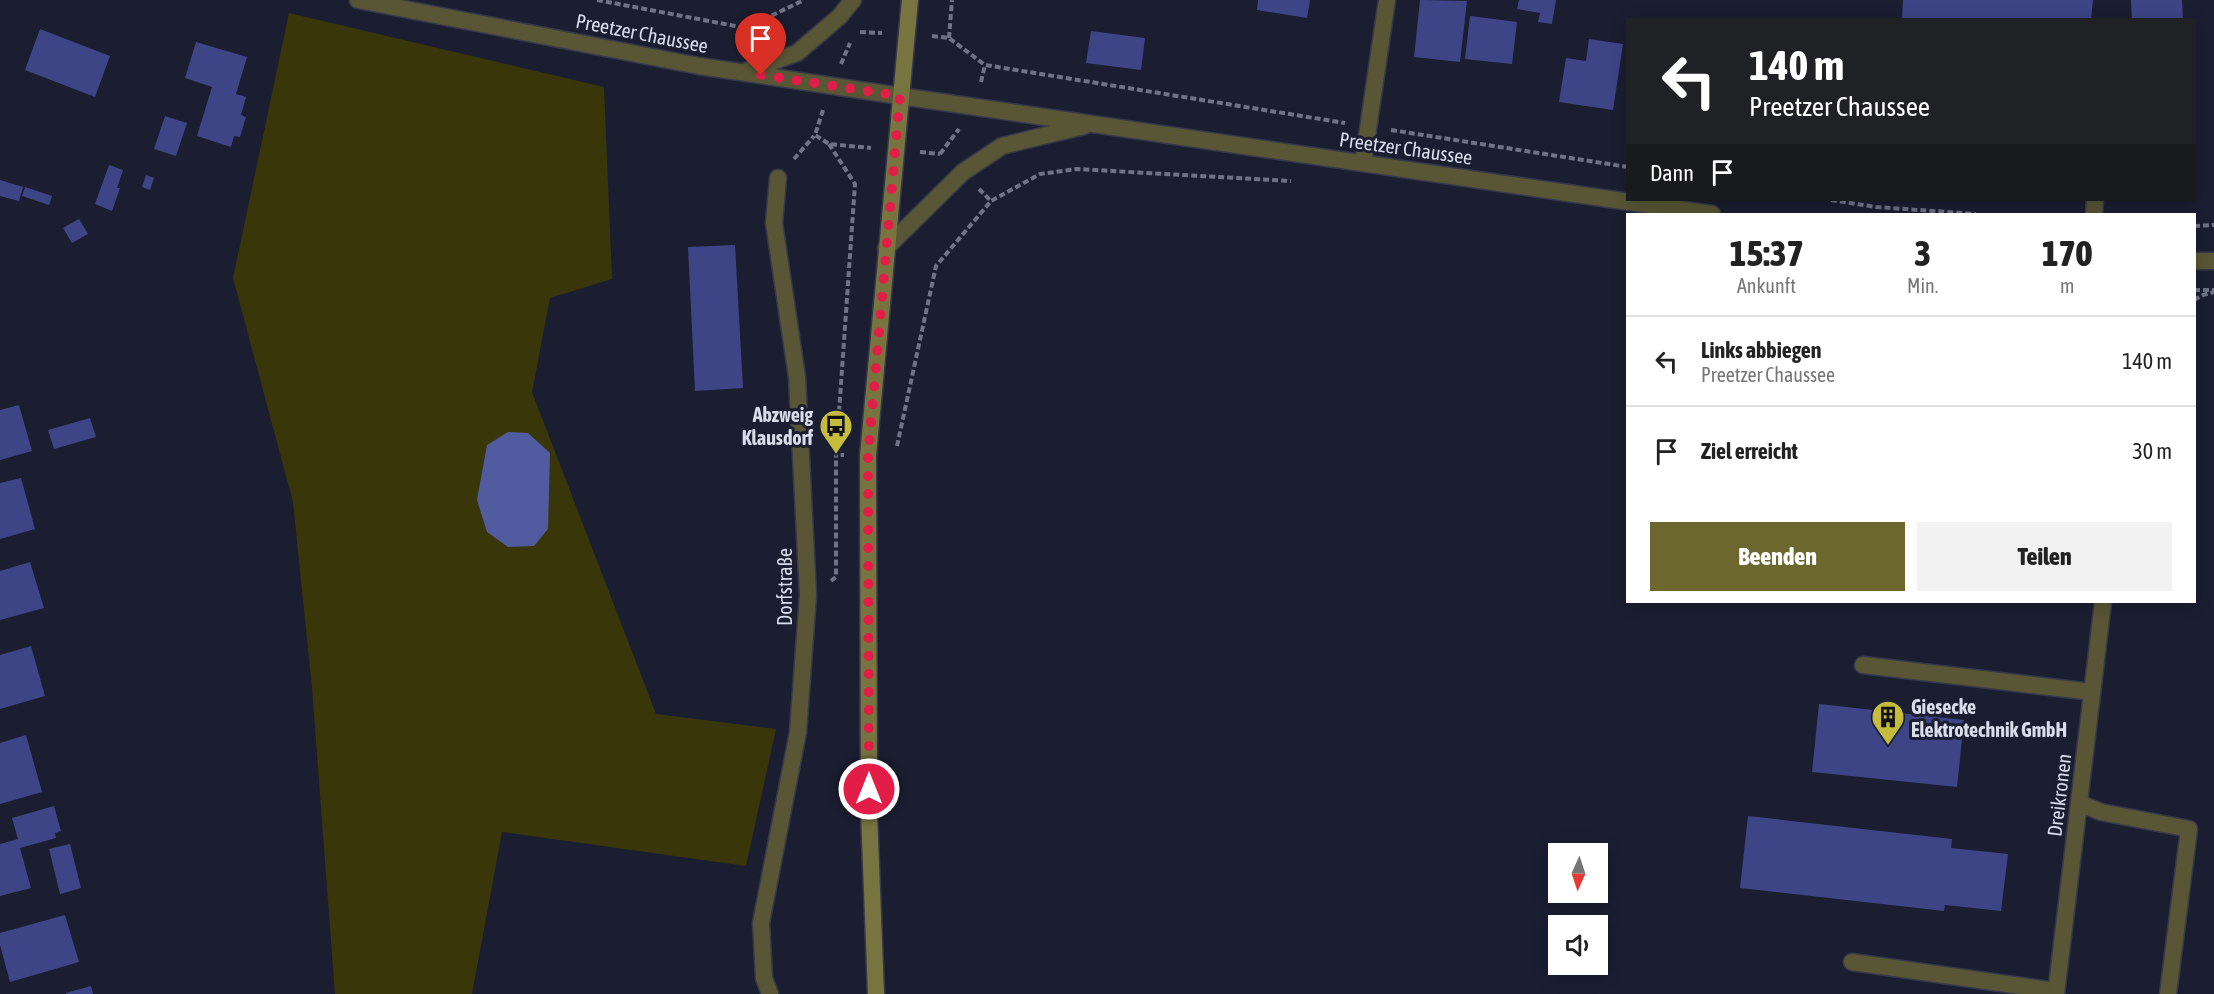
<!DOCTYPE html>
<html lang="de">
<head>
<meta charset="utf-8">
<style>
  body { margin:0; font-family:"Asap Condensed",sans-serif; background:#f2f2f2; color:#222; height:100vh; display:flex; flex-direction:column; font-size:22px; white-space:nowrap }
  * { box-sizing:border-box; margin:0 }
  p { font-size:20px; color:#767676 }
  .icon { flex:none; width:33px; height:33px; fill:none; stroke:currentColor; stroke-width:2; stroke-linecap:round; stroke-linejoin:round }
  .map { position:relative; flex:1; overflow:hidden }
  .side { position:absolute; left:1626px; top:213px; width:570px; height:390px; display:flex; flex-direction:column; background:#fff; border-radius:0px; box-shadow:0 3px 15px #0003 }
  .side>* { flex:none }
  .hud { position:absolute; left:1626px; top:18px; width:570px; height:183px; border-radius:0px; box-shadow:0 3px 15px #0003; background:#202124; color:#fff; overflow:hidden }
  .needle { width:39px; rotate:183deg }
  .buttons { position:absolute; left:1548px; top:843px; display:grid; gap:12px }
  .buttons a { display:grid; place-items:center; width:60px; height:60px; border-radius:0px; background:#fff; box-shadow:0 3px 15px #0003; font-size:30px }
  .pin { position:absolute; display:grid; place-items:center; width:51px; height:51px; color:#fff; margin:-62px -26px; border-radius:50% 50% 50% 0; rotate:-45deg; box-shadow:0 0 6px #0007 }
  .pin .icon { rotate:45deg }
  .me { position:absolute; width:66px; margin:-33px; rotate:0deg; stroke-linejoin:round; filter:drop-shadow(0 0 4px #0008) }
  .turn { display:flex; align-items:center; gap:21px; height:126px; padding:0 24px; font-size:27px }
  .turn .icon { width:78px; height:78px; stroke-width:2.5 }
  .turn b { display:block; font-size:42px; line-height:51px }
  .then { display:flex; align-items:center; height:57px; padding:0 24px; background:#0003; gap:12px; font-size:22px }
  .eta { display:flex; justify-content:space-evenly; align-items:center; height:102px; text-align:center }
  .eta b { font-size:36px; font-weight:800; line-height:42px }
  .cta { display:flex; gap:12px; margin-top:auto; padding:12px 24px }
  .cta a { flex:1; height:69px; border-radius:0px; background:#6b672e; color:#fff; font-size:24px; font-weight:800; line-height:69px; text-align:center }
  .cta a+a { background:#f2f2f2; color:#222 }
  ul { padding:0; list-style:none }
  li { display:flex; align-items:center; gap:18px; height:90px; padding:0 24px; border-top:2px solid #e0e0e0 }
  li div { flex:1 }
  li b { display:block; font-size:22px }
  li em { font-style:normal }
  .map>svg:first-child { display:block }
  .green { fill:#39360a }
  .water { fill:#515b9f }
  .building { fill:#3d4587 }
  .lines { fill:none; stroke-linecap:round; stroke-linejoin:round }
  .service-casing { stroke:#36394b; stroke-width:19 }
  .minor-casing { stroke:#36394b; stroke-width:19 }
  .tertiary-casing { stroke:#36394b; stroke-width:19 }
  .secondary-casing { stroke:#36394b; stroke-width:19 }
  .path { stroke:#707384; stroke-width:4; stroke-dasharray:6 3; stroke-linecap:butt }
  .service { stroke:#585635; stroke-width:16 }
  .minor { stroke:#585635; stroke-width:16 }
  .tertiary { stroke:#585635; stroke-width:16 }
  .secondary { stroke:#78743f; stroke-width:16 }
  .route { stroke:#e11d48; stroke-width:10; stroke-dasharray:0 18 }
  .labels { text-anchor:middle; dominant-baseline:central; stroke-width:6; stroke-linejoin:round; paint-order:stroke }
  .street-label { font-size:20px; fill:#d9dcea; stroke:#1b1e31 }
  .poi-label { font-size:20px; font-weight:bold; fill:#d9dcea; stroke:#1b1e31; text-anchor:end }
</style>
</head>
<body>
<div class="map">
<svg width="2214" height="994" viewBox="0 0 2214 994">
  <rect width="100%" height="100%" fill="#1b1e31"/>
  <path class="green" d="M289 13 604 87 612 279 550 298 532 392 656 714 776 729 746 866 502 832 472 994H335L312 688 293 502 233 278Z"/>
  <path class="water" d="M508 432 528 433 550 453 548 529 534 546 508 547 487 532 477 500 487 445Z"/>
  <path class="building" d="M1258 0H1310L1307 18 1257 10Z
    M1420 0 1467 1 1460 62 1414 57Z
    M1519 0H1556L1552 24 1538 22 1540 13 1517 9Z
    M1903 0H2093L2091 20H1902Z
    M2131 0H2182L2183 20H2132Z
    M1470 16 1517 22 1512 64 1465 59Z
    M40 29 110 56 95 97 25 70Z
    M1091 31 1145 38 1141 70 1086 63Z
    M1589 39 1623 44 1613 110 1559 102 1566 58 1586 61Z
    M196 42 247 57 236 94 246 97 241 115 246 117 240 137 234 136 231 147 197 136 212 87 185 78Z
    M165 116 187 123 176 156 154 149Z
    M109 165 123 170 117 188H120L112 211 95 204Z
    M146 175 154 178 150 190 142 187Z
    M0 180 23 187 19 201 0 196Z
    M25 187 52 196 49 205 22 196Z
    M79 219 88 234 72 243 63 228Z
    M735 245 743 388 695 391 688 247Z
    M19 405 32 451 0 460V410Z
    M90 418 96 437 54 449 48 430Z
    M21 478 35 529 0 539V483Z
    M30 562 44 608 0 620V571Z
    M31 646 45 696 0 709V655Z
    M1819 704 1964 720 1957 787 1812 772Z
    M26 735 42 792 0 804V743Z
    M54 806 61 831 55 833 56 838 20 848 31 888 0 896V844L18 839 12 818Z
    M1748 816 1952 839 1951 848 2008 854 2001 911 1945 905 1944 911 1740 888Z
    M70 844 81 888 60 894 49 849Z
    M65 915 79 962 10 982 0 945V933Z
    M91 986 93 994H66V993Z"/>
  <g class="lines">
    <g class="service-casing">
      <path id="service" d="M2094 214 2095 200
        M1863 665 2092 692
        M2079 803 2101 812 2189 829 2168 994
        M1852 962 2056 991
        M770 994 764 978 761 923 798 732 808 595 797 377 774 223 778 178"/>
    </g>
    <g class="minor-casing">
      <path id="minor" d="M900 96 1712 214
        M1363 163 1387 0
        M886 248 963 172 1002 146 1084 126
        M2194 261H2214
        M2056 994 2103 602"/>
    </g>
    <g class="tertiary-casing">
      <path id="tertiary" d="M358 0 699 66 900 96
        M746 71 797 53 840 16 853 0"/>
    </g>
    <g class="secondary-casing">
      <path id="secondary" d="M876 994 869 813 868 456 910 0"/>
    </g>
    <path class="path" d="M597 0 746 28 804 0
      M860 32 882 33
      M932 36 949 38 985 65 1345 123
      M949 38 952 0
      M841 64 850 43
      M981 82 985 65
      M823 110 815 135 829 144 871 148
      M1391 130 1628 167
      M829 144 855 184 836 455H844
      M920 152 940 154
      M940 154 959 129
      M794 159 814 136
      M979 189 991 201
      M1831 200 1876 207 1976 214
      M2194 226 2214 225
      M2194 290H2214
      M2194 300 2203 295 2214 292
      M897 446 936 266 991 201 1040 174 1077 169 1291 181
      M831 581 836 577V455"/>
    <use href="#service" class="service"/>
    <use href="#minor" class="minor"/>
    <use href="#tertiary" class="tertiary"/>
    <use href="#secondary" class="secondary"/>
  </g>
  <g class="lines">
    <path class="route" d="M761 75 900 96 868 456 869 789"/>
  </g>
  <defs>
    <g id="bus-pin" transform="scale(1.725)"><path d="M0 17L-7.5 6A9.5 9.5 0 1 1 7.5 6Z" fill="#c5bc3d" stroke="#1b1e31"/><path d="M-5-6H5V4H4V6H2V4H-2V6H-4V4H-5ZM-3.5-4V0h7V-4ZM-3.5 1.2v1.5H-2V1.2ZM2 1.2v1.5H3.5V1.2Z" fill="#111"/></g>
    <g id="building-pin" transform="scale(1.725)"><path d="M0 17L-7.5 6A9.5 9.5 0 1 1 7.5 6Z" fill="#c5bc3d" stroke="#1b1e31"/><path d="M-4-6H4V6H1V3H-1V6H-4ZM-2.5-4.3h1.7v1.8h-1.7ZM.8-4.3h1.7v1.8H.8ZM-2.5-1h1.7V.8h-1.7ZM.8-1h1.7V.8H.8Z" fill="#111"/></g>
  </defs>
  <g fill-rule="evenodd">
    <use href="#bus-pin" x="836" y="426"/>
    <use href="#building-pin" x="1888" y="717"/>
  </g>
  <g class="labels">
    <g class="street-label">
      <text transform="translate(642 33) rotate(11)">Preetzer Chaussee</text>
      <text transform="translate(1406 148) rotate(8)">Preetzer Chaussee</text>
      <text transform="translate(784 587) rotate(-90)">Dorfstraße</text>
      <text transform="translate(2059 795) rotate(-83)">Dreikronen</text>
    </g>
    <g class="poi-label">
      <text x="813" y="414">Abzweig<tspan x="813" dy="23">Klausdorf</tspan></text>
      <text x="1911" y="706" text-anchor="start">Giesecke<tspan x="1911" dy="23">Elektrotechnik GmbH</tspan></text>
    </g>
  </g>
</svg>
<div class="buttons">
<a><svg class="needle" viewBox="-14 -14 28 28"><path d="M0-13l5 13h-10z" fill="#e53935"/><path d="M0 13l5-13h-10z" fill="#767676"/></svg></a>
<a><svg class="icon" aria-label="sound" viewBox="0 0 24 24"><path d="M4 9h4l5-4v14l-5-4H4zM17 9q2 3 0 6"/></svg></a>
</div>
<div class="pin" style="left:761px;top:75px;background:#d93025"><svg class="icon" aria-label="arrive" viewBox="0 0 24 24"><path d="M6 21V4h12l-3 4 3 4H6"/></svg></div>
<svg class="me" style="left:869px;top:789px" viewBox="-20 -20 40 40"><circle r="17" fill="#e11d48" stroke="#fff" stroke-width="3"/><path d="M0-11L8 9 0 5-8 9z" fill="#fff"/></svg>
<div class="hud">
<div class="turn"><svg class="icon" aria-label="left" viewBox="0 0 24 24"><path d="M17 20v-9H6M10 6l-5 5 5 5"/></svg><div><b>140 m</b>Preetzer Chaussee</div></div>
<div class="then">Dann<svg class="icon" aria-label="arrive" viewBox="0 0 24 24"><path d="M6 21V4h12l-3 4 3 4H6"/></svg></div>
</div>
<section class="side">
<div class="eta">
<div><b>15:37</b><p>Ankunft</p></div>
<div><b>3</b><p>Min.</p></div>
<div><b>170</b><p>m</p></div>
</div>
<ul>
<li><svg class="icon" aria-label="left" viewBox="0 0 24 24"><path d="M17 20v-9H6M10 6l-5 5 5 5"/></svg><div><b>Links abbiegen</b><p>Preetzer Chaussee</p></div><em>140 m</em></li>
<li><svg class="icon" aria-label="arrive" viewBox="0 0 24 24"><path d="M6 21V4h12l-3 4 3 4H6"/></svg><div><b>Ziel erreicht</b></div><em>30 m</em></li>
</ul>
<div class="cta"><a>Beenden</a><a>Teilen</a></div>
</section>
</div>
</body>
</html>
